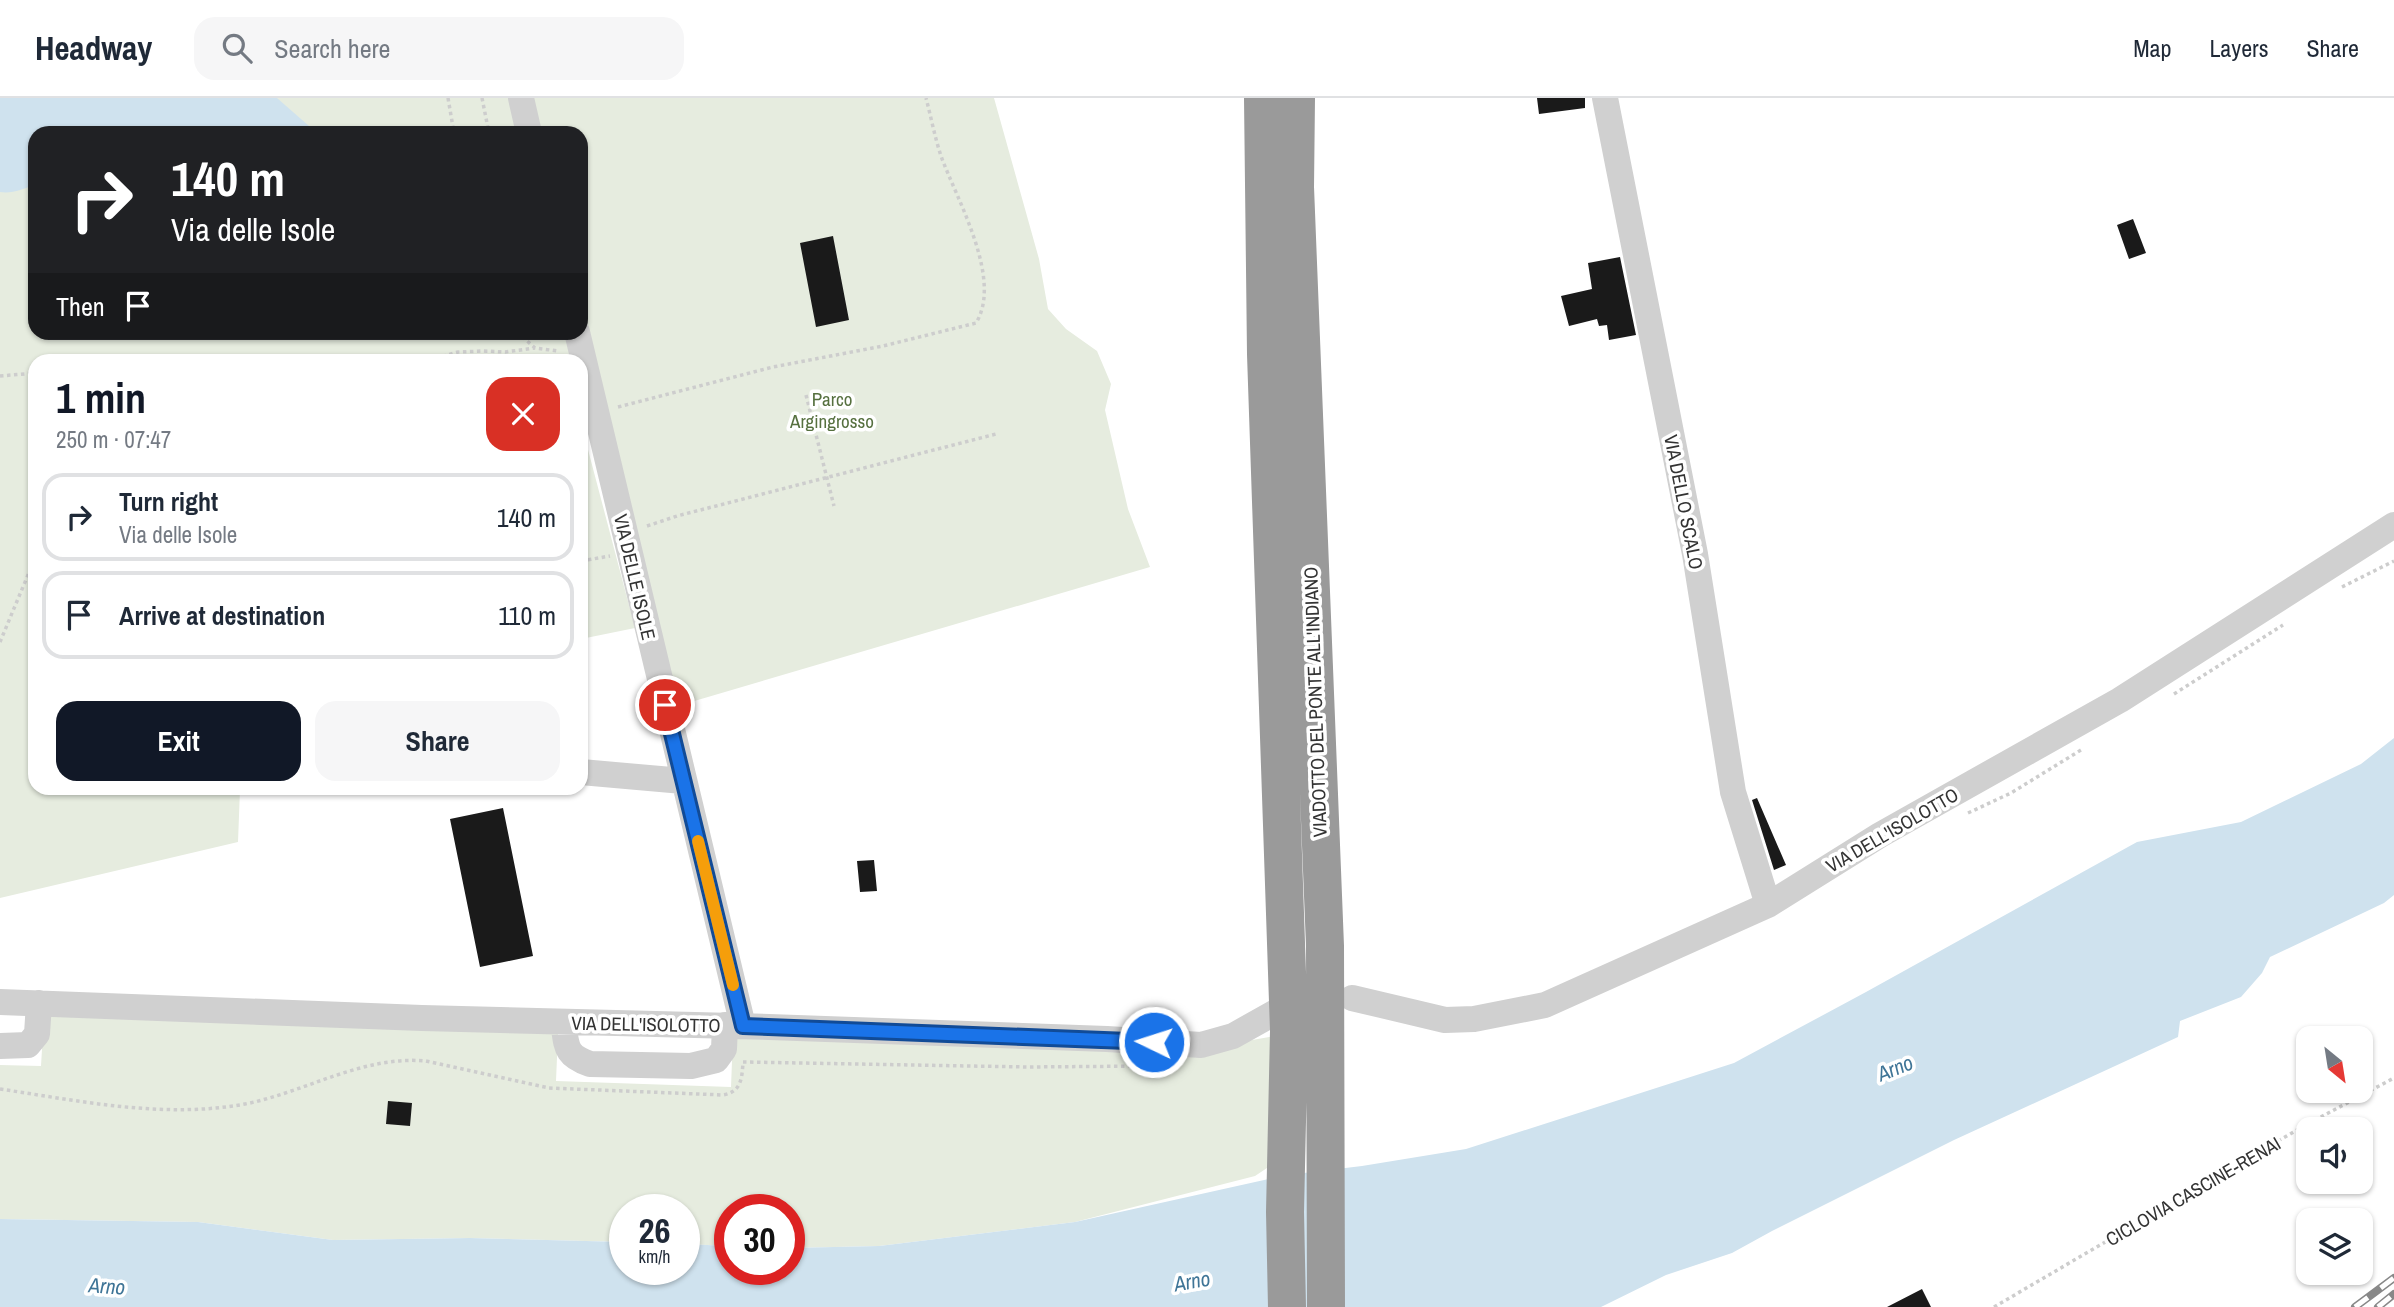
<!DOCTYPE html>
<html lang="en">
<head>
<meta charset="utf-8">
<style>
  body { margin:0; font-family:"Archivo Narrow",sans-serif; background:#f6f6f7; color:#1f2937; height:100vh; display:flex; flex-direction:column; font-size:26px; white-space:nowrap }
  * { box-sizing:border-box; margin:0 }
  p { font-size:23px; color:#747a83 }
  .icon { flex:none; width:38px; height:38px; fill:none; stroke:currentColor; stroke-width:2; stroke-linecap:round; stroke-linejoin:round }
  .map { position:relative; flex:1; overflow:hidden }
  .details { position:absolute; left:28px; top:256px; width:560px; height:441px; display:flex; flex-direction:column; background:#fff; border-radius:21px; box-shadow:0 2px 5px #0004 }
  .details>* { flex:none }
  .banner { position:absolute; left:28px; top:28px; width:560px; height:214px; border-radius:21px; box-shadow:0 2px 5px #0004; background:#202124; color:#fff; overflow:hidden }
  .needle { width:46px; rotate:150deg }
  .buttons { position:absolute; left:2296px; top:928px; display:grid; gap:14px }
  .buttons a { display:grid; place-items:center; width:77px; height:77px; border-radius:14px; background:#fff; box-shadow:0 2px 5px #0004; font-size:35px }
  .speed { position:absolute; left:609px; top:1096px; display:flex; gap:14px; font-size:35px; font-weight:700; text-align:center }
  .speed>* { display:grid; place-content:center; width:91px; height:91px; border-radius:50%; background:#fff; box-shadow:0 2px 5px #0004; line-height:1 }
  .speed small { font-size:18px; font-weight:400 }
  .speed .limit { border:10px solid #d22; background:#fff; color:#111 }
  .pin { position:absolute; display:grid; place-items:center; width:60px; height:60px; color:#fff; margin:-30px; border:4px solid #fff; border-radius:50%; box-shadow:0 2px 7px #0007 }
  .me { position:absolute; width:77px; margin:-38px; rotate:274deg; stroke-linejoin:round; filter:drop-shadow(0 0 5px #0008) }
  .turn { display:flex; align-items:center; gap:24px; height:147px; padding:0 28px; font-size:32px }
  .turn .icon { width:91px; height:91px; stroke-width:2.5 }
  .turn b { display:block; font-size:49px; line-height:60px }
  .then { display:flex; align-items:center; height:66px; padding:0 28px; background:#0003; gap:14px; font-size:26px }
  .round { display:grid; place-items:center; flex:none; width:74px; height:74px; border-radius:21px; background:#f6f6f7 }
  .summary { display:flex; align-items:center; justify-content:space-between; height:119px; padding:0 28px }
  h1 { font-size:42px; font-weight:800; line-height:52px; color:#111827 }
  .action { display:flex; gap:14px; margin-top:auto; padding:14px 28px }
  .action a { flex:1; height:80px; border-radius:21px; background:#111827; color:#fff; font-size:28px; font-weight:800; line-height:80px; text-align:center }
  .action a+a { background:#f6f6f7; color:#1f2937 }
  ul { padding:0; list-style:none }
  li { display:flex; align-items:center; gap:21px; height:88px; margin:0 14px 10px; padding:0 14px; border:4px solid #e0e1e3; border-radius:21px }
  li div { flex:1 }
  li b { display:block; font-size:26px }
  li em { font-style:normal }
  header { display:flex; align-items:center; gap:42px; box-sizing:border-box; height:98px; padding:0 35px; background:#fff; border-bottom:2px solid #e0e1e3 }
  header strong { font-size:33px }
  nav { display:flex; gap:38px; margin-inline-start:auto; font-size:24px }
  .search { width:490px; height:63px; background:#f6f6f7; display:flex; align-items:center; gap:18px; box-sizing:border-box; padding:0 24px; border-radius:21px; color:#747a83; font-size:26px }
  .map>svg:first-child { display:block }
  .green { fill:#e6ecdf; fill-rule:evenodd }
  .water { fill:#cfe2ee }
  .building { fill:#1a1a1a }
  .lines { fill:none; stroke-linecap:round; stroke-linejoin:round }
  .path { stroke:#cdcdcd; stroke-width:3.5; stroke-dasharray:3.5 3.5; stroke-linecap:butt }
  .minor { stroke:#d0d0d0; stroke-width:26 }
  .rail-casing { stroke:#888; stroke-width:8 }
  .rail { stroke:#fff; stroke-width:5; stroke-dasharray:16; stroke-linecap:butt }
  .highway-bridge { stroke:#9a9a9a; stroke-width:38 }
  .route-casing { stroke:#114b97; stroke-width:18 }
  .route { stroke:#1a73e8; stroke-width:12 }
  .slow { stroke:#f59e0b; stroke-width:12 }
  .labels { text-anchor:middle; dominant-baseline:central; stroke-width:7; stroke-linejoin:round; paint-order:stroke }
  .park-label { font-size:19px; fill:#56703f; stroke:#fff }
  .street-label { font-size:19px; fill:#333; stroke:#fff }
  .water-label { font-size:21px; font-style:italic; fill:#3f7597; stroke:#fff }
</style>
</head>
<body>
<header>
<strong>Headway</strong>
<div class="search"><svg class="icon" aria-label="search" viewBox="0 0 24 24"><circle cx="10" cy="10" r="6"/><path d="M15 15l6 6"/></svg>Search here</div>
<nav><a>Map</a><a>Layers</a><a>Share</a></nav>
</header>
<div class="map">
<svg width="2394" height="1209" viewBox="0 0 2394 1209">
  <rect width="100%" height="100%" fill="#fff"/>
  <path class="green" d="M0 0H994L1039 161 1048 211 1066 231 1097 253 1111 286 1105 312 1128 411 1150 469 657 614 585 310H581V262H35V690L240 691 238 744 0 800ZM35 35H581V234H35Z
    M581 325 635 530 581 541Z
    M44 918 558 936 556 983 731 989 733 937 1201 951 1275 938 1270 1068 1255 1078 1075 1124 879 1148 789 1150V1111H730V1148L684 1146V1111H625V1144L470 1140 333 1142 198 1124 0 1121V967L41 968Z"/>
  <path class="water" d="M0 0H277L317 35H35V87C23 91 12 96 0 94Z
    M2394 640V797L2384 805 2270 859 2262 875 2241 899 2180 923 2178 939 1954 1042 1772 1133 1732 1155 1666 1177 1601 1209H0V1121L198 1124 333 1142 470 1140 625 1144V1171H684V1146L730 1148V1171H789V1150L879 1148 1075 1124 1287 1077 1362 1068 1466 1051 1734 965 1866 894 2137 744 2241 724 2361 666Z"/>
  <path class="building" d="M1537 0H1585V10L1539 16Z
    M2133 121 2146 155 2129 161 2117 127Z
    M833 138 849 222 816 229 800 145Z
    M1620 159 1636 237 1609 242 1607 227 1599 228 1597 221 1569 228 1561 198 1592 191 1588 165Z
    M1757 700 1786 767 1774 772 1752 702Z
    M503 710 533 858 480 869 450 721Z
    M874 762 877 793 860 794 857 763Z
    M388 1003 412 1005 410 1028 386 1026Z
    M1922 1191 1931 1209H1887Z"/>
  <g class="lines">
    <path class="path" d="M448 0 454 35
      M482 0 489 35
      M517 234 535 250 558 253
      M429 262 458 254 483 253 505 254 535 250
      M0 278 35 275
      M806 297 834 408
      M618 309 773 269 883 248 976 225C1003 181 957 102 941 58 935 40 931 19 926 0
      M647 428 677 418 996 336
      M581 463 610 458
      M2342 489 2394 463
      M0 544 35 460
      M2174 596 2283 527
      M1968 715 2011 695 2081 652
      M743 964 1027 969 1150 968
      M0 991C80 1003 164 1021 245 1006 306 994 363 957 426 963L549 990 723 997C741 994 742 981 743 964
      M1994 1209 2302 1029 2394 980"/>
    <path class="minor" d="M521 0 529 35
      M1605 0 1695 456 1733 694 1768 807
      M577 234 743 928
      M581 674 683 683
      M1352 900 1445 922 1474 921 1545 907 1768 807 1880 737 2120 602 2394 427
      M0 904 422 920 769 929 1107 941 1201 947 1233 938 1283 910
      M563 924C567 948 564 957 590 966L691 968 716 962 724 951 725 927
      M0 948 28 947 37 936 39 905"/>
    <g class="rail-casing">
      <path id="rail" d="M2355 1209 2394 1180
        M2378 1209 2394 1196"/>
    </g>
    <use href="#rail" class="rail"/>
    <path class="highway-bridge" d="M1263 0 1266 256 1289 933 1285 1114 1287 1209
      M1296 0 1295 89 1325 848 1326 1209"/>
  </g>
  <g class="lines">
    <g class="route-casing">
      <path id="route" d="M665 607 743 928 1154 944"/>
    </g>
    <use href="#route" class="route"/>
    <path class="slow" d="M698 743 733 887"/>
  </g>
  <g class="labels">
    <g class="park-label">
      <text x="832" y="301">Parco<tspan x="832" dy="22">Argingrosso</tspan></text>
    </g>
    <g class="street-label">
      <text transform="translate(1684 404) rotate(79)">VIA DELLO SCALO</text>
      <text transform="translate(635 479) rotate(77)">VIA DELLE ISOLE</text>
      <text transform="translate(1315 604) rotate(-92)">VIADOTTO DEL PONTE ALL'INDIANO</text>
      <text transform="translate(1892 732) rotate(-30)">VIA DELL'ISOLOTTO</text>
      <text transform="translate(646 926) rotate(1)">VIA DELL'ISOLOTTO</text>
      <text transform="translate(2193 1093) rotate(-30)">CICLOVIA CASCINE-RENAI</text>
    </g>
    <g class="water-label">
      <text transform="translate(1895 970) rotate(-22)">Arno</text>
      <text transform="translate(1192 1183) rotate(-10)">Arno</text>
      <text transform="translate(107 1188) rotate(4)">Arno</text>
    </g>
  </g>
</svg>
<div class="buttons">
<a><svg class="needle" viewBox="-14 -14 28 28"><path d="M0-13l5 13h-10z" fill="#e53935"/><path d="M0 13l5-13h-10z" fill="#747a83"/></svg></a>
<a><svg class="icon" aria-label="sound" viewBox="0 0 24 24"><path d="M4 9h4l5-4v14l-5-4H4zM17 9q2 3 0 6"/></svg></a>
<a><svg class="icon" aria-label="layers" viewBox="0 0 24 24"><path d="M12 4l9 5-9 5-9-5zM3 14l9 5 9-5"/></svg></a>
</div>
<div class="speed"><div>26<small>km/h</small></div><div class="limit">30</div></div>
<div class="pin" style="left:665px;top:607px;background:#d93025"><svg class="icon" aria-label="arrive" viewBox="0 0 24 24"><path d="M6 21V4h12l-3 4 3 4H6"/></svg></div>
<svg class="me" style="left:1154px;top:944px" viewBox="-20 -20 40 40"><circle r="17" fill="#1a73e8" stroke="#fff" stroke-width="3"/><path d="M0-11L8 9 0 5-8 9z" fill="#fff"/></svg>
<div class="banner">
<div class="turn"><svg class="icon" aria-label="right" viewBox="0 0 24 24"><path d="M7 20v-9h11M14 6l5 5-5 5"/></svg><div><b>140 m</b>Via delle Isole</div></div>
<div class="then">Then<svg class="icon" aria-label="arrive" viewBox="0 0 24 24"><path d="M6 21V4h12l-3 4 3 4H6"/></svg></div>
</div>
<section class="details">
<div class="summary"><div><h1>1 min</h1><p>250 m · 07:47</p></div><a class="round" style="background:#d93025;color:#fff"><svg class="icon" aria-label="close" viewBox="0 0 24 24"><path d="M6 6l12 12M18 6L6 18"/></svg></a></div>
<ul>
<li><svg class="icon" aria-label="right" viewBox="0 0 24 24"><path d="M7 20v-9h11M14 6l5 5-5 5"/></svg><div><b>Turn right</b><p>Via delle Isole</p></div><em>140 m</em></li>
<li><svg class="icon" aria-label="arrive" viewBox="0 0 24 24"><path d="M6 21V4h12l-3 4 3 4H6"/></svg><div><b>Arrive at destination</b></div><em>110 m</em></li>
</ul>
<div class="action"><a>Exit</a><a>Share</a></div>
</section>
</div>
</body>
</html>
